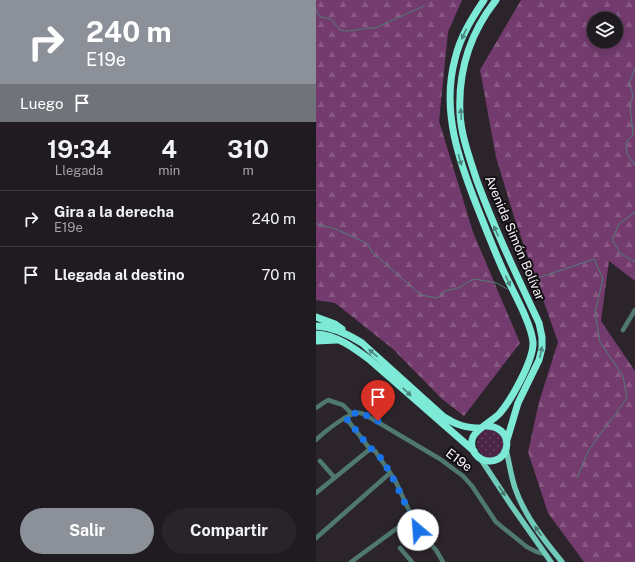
<!DOCTYPE html>
<html lang="es">
<head>
<meta charset="utf-8">
<style>
  body { margin:0; font-family:"Public Sans",sans-serif; background:#282429; color:#f1f3f6; height:100vh; display:flex; flex-direction:column; font-size:15px; white-space:nowrap }
  * { box-sizing:border-box; margin:0 }
  p { font-size:13px; color:#a2a1a5 }
  .icon { flex:none; width:22px; height:22px; fill:none; stroke:currentColor; stroke-width:2; stroke-linecap:round; stroke-linejoin:round }
  .map { position:relative; flex:1; overflow:hidden }
  .side { display:flex; flex-direction:column; background:#201b20; width:316px }
  .side>* { flex:none }
  .banner { background:#8c9099; color:#fff; overflow:hidden }
  .buttons { position:absolute; left:271px; top:12px; display:grid; gap:8px }
  .buttons a { display:grid; place-items:center; width:36px; height:36px; border-radius:50%; background:#201b20; box-shadow:0 2px 10px #0003,0 0 0 1px #3d393e; font-size:20px }
  .pin { position:absolute; display:grid; place-items:center; width:34px; height:34px; color:#fff; margin:-41px -17px; border-radius:50% 50% 50% 0; rotate:-45deg; box-shadow:0 0 4px #0007 }
  .pin .icon { rotate:45deg }
  .me { position:absolute; width:44px; margin:-22px; rotate:333deg; stroke-linejoin:round; filter:drop-shadow(0 0 3px #0008) }
  .turn { display:flex; align-items:center; gap:14px; height:84px; padding:0 20px; font-size:18px }
  .turn .icon { width:52px; height:52px; stroke-width:2.5 }
  .turn b { display:block; font-size:28px; line-height:34px }
  .then { display:flex; align-items:center; height:38px; padding:0 20px; background:#0003; gap:8px; font-size:15px }
  .eta { display:flex; justify-content:space-evenly; align-items:center; height:68px; text-align:center }
  .eta b { font-size:24px; font-weight:700; line-height:28px }
  .action { display:flex; gap:8px; margin-top:auto; padding:8px 20px }
  .action a { flex:1; height:46px; border-radius:24px; background:#8c9099; color:#fff; font-size:16px; font-weight:700; line-height:46px; text-align:center }
  .action a+a { background:#282429; color:#f1f3f6 }
  ul { padding:0; list-style:none }
  li { display:flex; align-items:center; gap:12px; height:56px; padding:0 20px; border-top:1px solid #3d393e }
  li div { flex:1 }
  li b { display:block; font-size:15px }
  li em { font-style:normal }
  main { display:flex; flex:1; min-height:0 }
  .map>svg:first-child { display:block }
  .grass { fill:url(#grass-dots) }
  .forest { fill:url(#forest-firs); fill-rule:evenodd }
  .lines { fill:none; stroke-linecap:round; stroke-linejoin:round }
  .stream { stroke:#517d78; stroke-width:1 }
  .minor { stroke:#4f7870; stroke-width:4.5 }
  .major { stroke:#70cab9; stroke-width:5.5 }
  .highway { stroke:#7dead7; stroke-width:7 }
  .oneway { fill:#4c877e }
  .oneway2 { fill:#45756d }
  .route { stroke:#1a73e8; stroke-width:7; stroke-dasharray:0 12.6 }
  .labels { text-anchor:middle; dominant-baseline:central; stroke-width:4; stroke-linejoin:round; paint-order:stroke }
  .street-label { font-size:13px; fill:#f8f3f7; stroke:#110e11 }
</style>
</head>
<body>
<main>
<section class="side">
<div class="banner">
<div class="turn"><svg class="icon" aria-label="right" viewBox="0 0 24 24"><path d="M7 20v-9h11M14 6l5 5-5 5"/></svg><div><b>240 m</b>E19e</div></div>
<div class="then">Luego<svg class="icon" aria-label="arrive" viewBox="0 0 24 24"><path d="M6 21V4h12l-3 4 3 4H6"/></svg></div>
</div>
<div class="eta">
<div><b>19:34</b><p>Llegada</p></div>
<div><b>4</b><p>min</p></div>
<div><b>310</b><p>m</p></div>
</div>
<ul>
<li><svg class="icon" aria-label="right" viewBox="0 0 24 24"><path d="M7 20v-9h11M14 6l5 5-5 5"/></svg><div><b>Gira a la derecha</b><p>E19e</p></div><em>240 m</em></li>
<li><svg class="icon" aria-label="arrive" viewBox="0 0 24 24"><path d="M6 21V4h12l-3 4 3 4H6"/></svg><div><b>Llegada al destino</b></div><em>70 m</em></li>
</ul>
<div class="action"><a>Salir</a><a>Compartir</a></div>
</section>
<div class="map">
<svg width="319" height="562" viewBox="0 0 319 562">
  <defs>
    <pattern id="grass-dots" width="8" height="8" patternUnits="userSpaceOnUse"><rect width="8" height="8" fill="#4c2448"/><path d="M2 2h.1M6 6h.1" fill="none" stroke="#674463" stroke-width="1.8" stroke-linecap="round"/></pattern>
    <pattern id="forest-firs" width="22" height="20" patternUnits="userSpaceOnUse"><rect width="22" height="20" fill="#733b6e"/><path d="M5 1l3.5 6h-7zM16 11l3.5 6h-7z" fill="#885883"/></pattern>
  </defs>
  <rect width="100%" height="100%" fill="#2b242a"/>
  <path class="grass" d="M173 427 189 436 188 451C186 452 183 456 180 457 163 464 151 435 173 427Z"/>
  <path class="forest" d="M0 0H146L132 32 123 121 157 232 204 343 148 416 126 399 77 349 19 303 0 300Z
    M205 0H319V281L293 261 285 321 319 371V562H268L232 513 212 452 223 402 242 342 199 220 180 157 164 70ZM278 19H300V41H278Z"/>
  <g class="lines">
    <path class="stream" d="M0 9 4 17 15 19 24 30C36 33 47 27 59 28L108 6
      M319 68 313 83 317 95 314 106 317 135 310 142 311 154 319 165
      M319 212 303 224 296 240 304 253 319 262
      M0 223 3 225 20 229 52 244 56 252 105 295 121 298 129 291 142 288 158 279 181 283 191 289
      M213 281 278 259 287 279 279 312 284 342 307 376 311 398 272 451 261 478"/>
    <path class="minor" d="M307 330 319 310
      M0 408 12 400 27 405 36 414
      M30 418 54 449 59 451 79 480 102 530 120 550 127 562
      M0 440C8 432 34 411 44 413 47 413 51 416 53 417L124 459 147 476 156 486 180 522 211 547 221 552 229 554
      M4 461 18 477
      M0 493 54 449
      M0 538 74 473
      M84 548 96 562
      M35 562 95 518"/>
    <path class="major" d="M190 449C193 462 195 476 199 488 208 515 228 540 246 562
      M164 458 195 505 235 562"/>
    <path class="highway" d="M168 0C156 18 144 37 139 59 125 111 143 161 162 209 170 229 178 250 187 270 196 290 215 322 217 342 218 360 195 400 184 413 177 421 161 428 157 437 152 449 162 462 175 461 197 459 197 425 169 426
      M180 0C154 33 142 72 144 113 145 136 154 159 161 181 179 230 201 276 223 323L226 337V348L223 360 202 403 191 440
      M0 317 19 324 26 329
      M0 326C17 327 32 334 46 343L128 417C140 425 150 428 165 428
      M0 334C21 335 38 348 54 360L158 451
      M0 341 21 340"/>
  </g>
  <defs><path id="oneway-solid" d="M-6-.8H1V-3.2L6.5 0L1 3.2V.8H-6Z"/></defs>
  <g class="oneway">
    <use href="#oneway-solid" transform="translate(148 34) rotate(115)"/>
    <use href="#oneway-solid" transform="translate(145 114) rotate(-94)"/>
    <use href="#oneway-solid" transform="translate(144 160) rotate(74)"/>
    <use href="#oneway-solid" transform="translate(180 231) rotate(-114)"/>
    <use href="#oneway-solid" transform="translate(192 281) rotate(65)"/>
    <use href="#oneway-solid" transform="translate(225 352) rotate(-79)"/>
    <use href="#oneway-solid" transform="translate(57 353) rotate(-139)"/>
    <use href="#oneway-solid" transform="translate(91 392) rotate(43)"/>
  </g>
  <g class="oneway2">
    <use href="#oneway-solid" transform="translate(186 491) rotate(57)"/>
    <use href="#oneway-solid" transform="translate(222 531) rotate(-125)"/>
  </g>
  <g class="lines">
    <path class="route" d="M62 421 43 412 36 414 30 418 54 448C70 454 92 513 102 530"/>
  </g>
  <g class="labels">
    <g class="street-label">
      <text transform="translate(199 238) rotate(67)">Avenida Simón Bolívar</text>
      <text transform="translate(143 460) rotate(37)">E19e</text>
    </g>
  </g>
</svg>
<div class="buttons">
<a><svg class="icon" aria-label="layers" viewBox="0 0 24 24"><path d="M12 4l9 5-9 5-9-5zM3 14l9 5 9-5"/></svg></a>
</div>
<div class="pin" style="left:62px;top:421px;background:#d93025"><svg class="icon" aria-label="arrive" viewBox="0 0 24 24"><path d="M6 21V4h12l-3 4 3 4H6"/></svg></div>
<svg class="me" style="left:102px;top:530px" viewBox="-20 -20 40 40"><circle r="19" fill="#fff"/><path d="M0-13L10 11 0 6-10 11z" fill="#1a73e8"/></svg>
</div>
</main>
</body>
</html>
